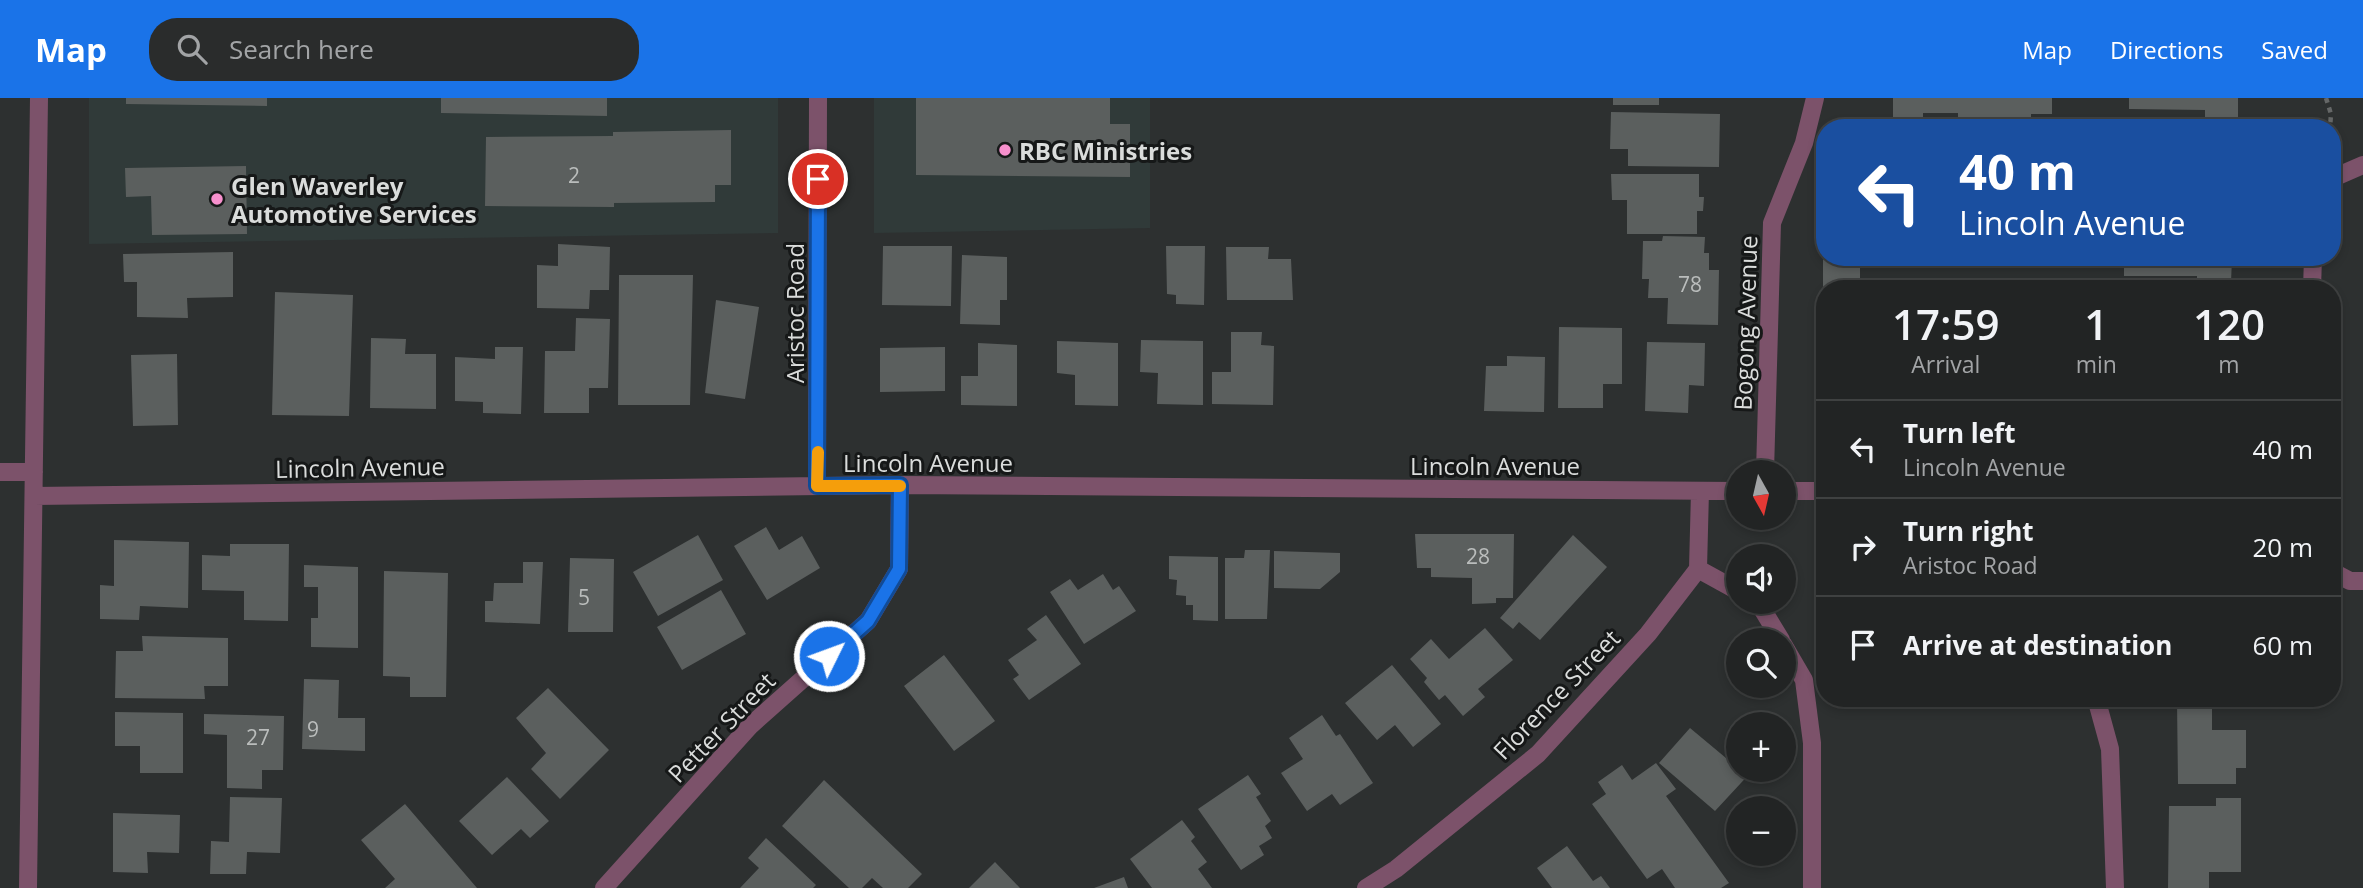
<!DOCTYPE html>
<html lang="en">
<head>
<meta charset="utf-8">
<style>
  body { margin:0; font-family:"Open Sans",sans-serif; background:#2a2c2c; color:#f1f3f6; height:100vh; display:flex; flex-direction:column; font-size:26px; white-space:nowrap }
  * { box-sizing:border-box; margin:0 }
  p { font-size:23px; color:#a2a4a6 }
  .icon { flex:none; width:38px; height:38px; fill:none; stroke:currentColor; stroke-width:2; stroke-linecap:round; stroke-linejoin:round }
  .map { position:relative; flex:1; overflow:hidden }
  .panel { position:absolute; left:1816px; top:182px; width:525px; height:427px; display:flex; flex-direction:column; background:#222424; border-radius:28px; box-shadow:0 4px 10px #0003,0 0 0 2px #3f4141 }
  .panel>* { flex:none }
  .guide { position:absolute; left:1816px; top:21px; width:525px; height:147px; border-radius:28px; box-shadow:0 4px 10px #0003,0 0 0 2px #3f4141; background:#1a4fa0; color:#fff; overflow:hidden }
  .needle { width:46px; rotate:172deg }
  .buttons { position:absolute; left:1726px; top:362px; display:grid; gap:14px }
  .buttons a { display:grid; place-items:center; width:70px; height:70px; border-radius:50%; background:#222424; box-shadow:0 4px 10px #0003,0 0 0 2px #3f4141; font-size:35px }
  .pin { position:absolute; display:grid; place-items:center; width:60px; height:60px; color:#fff; margin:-30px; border:4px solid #fff; border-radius:50%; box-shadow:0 2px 7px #0007 }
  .me { position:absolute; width:77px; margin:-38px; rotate:48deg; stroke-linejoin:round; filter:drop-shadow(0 0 5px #0008) }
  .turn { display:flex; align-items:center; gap:24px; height:147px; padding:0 28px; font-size:32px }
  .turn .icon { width:91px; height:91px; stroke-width:2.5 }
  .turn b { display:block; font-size:49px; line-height:60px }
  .eta { display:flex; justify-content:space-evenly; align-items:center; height:119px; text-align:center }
  .eta b { font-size:42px; font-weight:600; line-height:49px }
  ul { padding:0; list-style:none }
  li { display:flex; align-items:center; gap:21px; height:98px; padding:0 28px; border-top:2px solid #3f4141 }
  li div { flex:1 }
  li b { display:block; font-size:26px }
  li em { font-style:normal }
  header { display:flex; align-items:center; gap:42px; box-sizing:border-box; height:98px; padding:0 35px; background:#1a73e8; color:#fff }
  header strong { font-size:33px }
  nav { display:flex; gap:38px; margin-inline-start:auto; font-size:24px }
  .search { width:490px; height:63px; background:#2a2c2c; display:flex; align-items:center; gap:18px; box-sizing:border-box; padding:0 24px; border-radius:28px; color:#a2a4a6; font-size:26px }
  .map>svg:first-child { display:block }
  .built { fill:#303a39 }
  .building { fill:#5b5f5e }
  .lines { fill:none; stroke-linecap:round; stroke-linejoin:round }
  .path { stroke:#656767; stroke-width:4.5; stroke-dasharray:5 5; stroke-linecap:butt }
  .minor { stroke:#7c526a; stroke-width:18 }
  .route-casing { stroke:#114b97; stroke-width:18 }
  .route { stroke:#1a73e8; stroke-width:12 }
  .slow { stroke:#f59e0b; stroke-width:12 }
  .poi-dot { fill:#f790cd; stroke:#161818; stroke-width:2.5 }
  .labels { text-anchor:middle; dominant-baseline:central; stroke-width:6; stroke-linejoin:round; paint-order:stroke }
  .number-label { font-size:21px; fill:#babdbc }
  .poi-label { font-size:24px; font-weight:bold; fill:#dadcdb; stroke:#161818; text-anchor:start }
  .street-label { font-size:24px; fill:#dadcdb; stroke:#161818 }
</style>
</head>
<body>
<header>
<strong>Map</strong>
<div class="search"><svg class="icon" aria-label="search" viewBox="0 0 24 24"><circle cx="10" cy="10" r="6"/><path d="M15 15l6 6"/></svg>Search here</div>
<nav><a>Map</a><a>Directions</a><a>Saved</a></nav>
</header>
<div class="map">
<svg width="2363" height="790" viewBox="0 0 2363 790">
  <rect width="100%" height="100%" fill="#2d3030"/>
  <path class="built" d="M89 0H778V135L89 146Z
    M874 0H1150V130L874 135Z"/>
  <path class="building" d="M126 0H267V8L126 6Z
    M441 0H607V18L441 15Z
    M916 0H1110V26H1130V79L916 77Z
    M1613 0H1659V7H1613Z
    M1893 0H2052V16H2031V30H1958V15H1923V30H1893Z
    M2129 0H2238V30H2205V12L2129 11Z
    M1611 14 1720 16 1719 69 1628 68V51H1610Z
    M731 32V87H715V104L614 105V109L485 108 486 39 613 38V34Z
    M246 68 247 136 152 137 151 98 126 99 125 70Z
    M1611 76H1699V99H1704L1703 113H1697V136H1627V102H1612Z
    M1663 138 1705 139 1704 155H1709V172H1719L1718 227 1667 226 1668 200H1648L1649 181H1642L1643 143H1662Z
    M558 146 610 149 609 192H590L589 211 537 210V167L558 168Z
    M883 148H952L951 208 882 207Z
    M1166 148H1205L1204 207 1176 206V197L1167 196Z
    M1226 149H1269L1268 161H1291L1293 202H1227Z
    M233 154V199L187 200 188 220 137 219V184H124L123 156Z
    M962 157 1007 159V202H1000V227L960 226Z
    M1823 159H1860V188H1887V191H1823Z
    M2106 159 2232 161 2231 184 2197 183V178H2124V162H2106Z
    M619 177H693L690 307H618Z
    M1897 188H1955V191H1897Z
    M275 194 353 197 349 318 272 317Z
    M716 202 759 209 745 301 705 295Z
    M576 220 610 221 608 290H589V315H544L545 253H575Z
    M1559 229 1622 230V286H1603V310H1558Z
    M1231 234H1262L1261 247 1274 248 1273 307 1212 306V274H1231Z
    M371 240 406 241 405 256H436V311L370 310Z
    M1141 242 1203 243V307L1157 306 1158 275 1140 274Z
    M1057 243 1118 245V308L1075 307V277L1057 275Z
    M1647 244 1705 245 1704 288 1689 287 1688 315 1645 313Z
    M1815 244 1825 245V314H1814Z
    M978 245 1017 247V308L961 307V278H978Z
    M495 249H523L521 316 483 315V304L455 303V259L495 261Z
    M945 249V293L880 294V250Z
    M177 256 178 327 133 328 131 257Z
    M1507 258 1545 259 1544 314 1484 313 1486 268H1507Z
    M766 429 779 452 802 438 820 470 767 502 734 448Z
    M1415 436H1514L1513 500H1496V505L1472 506V480L1431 479V470H1417Z
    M698 437 723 482 658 518 633 474Z
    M1573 437 1607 469 1540 542 1519 524 1513 531 1500 520Z
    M114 442 189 444 188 510 140 508 139 522 100 521V487L114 488Z
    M230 446H289L288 523 244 522V493L202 492V457L230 458Z
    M1245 452H1270L1267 521H1225V460H1244Z
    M1274 453 1340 455V474L1320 491 1274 490Z
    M1169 458 1218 459V523L1193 522V507H1186V498L1176 497 1177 482 1169 481Z
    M570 460 614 461 613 534H568Z
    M523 464H543L540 526 485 524V503H493L494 485H523Z
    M304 467 358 469V550L311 549V520H318V489H304Z
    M384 473 448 475 446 599H410V579L383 578Z
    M1103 476 1113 492 1119 488 1136 513 1084 546 1050 494 1070 481 1078 492Z
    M721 492 746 536 682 572 657 529Z
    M1046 517 1081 566 1029 602 1013 581 1019 577 1008 562 1037 542 1027 531Z
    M1485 530 1513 562 1478 591 1485 599 1463 618 1445 597 1439 602 1424 584 1427 580 1410 561 1431 541 1449 561Z
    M142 538 228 540V588H204L205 601 115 600 116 553H143Z
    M944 557 995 623 954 653 904 588Z
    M1392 567 1441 626 1413 649 1395 627 1377 642 1345 605Z
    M304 581 339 582 338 620H365V653L302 651Z
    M548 590 609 652 560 701 531 671 546 655 516 620Z
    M2177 603H2212V632H2246V670H2236V686H2178Z
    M115 614 183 615V675H140V648H115Z
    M204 616 284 618 283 672H262V691L227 690V637L204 636Z
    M1322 617 1336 638 1340 636 1373 685 1340 707 1332 696 1307 713 1281 675 1303 661 1289 640Z
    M1690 630 1726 660 1736 649 1738 651V672H1753L1715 713 1659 665Z
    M1656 665 1676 691 1666 698 1729 785 1721 790H1675L1662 771 1647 781 1592 706 1606 696 1598 684 1622 667 1632 682Z
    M1248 677 1261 696 1256 699 1271 723 1265 728 1272 740 1259 748 1264 757 1241 772 1198 711Z
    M507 679 549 723 530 740 521 731 492 757 459 723Z
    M824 682 922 776 908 790H883L872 780 862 790H849L782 728Z
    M230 699 282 700 280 755 247 754 246 776H210L211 743 229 744Z
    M2216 700H2241V774H2209V790H2168L2169 708H2216Z
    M405 706 477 790H385L395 781 361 742Z
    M113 715 180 717 179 755 147 754 148 775 113 774Z
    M1182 722 1195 739 1191 743 1207 764 1198 771 1212 790H1152L1130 761Z
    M766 740 816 787 813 790H740L759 770 748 760Z
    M1567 748 1593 783 1601 778 1610 790H1552L1537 770Z
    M995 764 1020 790H969Z
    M1124 779 1128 790H1094Z"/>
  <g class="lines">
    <path class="path" d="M2326 0 2331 16 2330 30"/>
    <path class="minor" d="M2333 80 2363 67
      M2312 191 2313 159
      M0 374H34
      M1765 374 1772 125 1804 45 1815 0
      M817 388 818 0
      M1700 393 1698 471 1738 493
      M1783 393H1825
      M34 398 900 387 1738 393
      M2333 474 2350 483H2363
      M1758 504 1781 542
      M1783 546 1804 582 1812 645V790
      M2096 600 2110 651 2115 790
      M28 790 39 0
      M604 790 750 628 868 523 899 471 900 387
      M1366 790 1396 771 1538 656 1648 536 1698 471"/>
  </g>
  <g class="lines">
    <g class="route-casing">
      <path id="route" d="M818 81 817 388 900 387 899 471 868 523 829 558"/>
    </g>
    <use href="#route" class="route"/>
    <path class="slow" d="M818 354 817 388H900"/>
  </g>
  <g class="poi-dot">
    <circle cx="1005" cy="52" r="7"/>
    <circle cx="217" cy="101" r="7"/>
  </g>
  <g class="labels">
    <g class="number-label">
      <text x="574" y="77">2</text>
      <text x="1690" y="186">78</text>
      <text x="1478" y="458">28</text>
      <text x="584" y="499">5</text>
      <text x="313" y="631">9</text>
      <text x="258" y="639">27</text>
    </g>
    <g class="poi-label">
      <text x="1019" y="52">RBC Ministries</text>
      <text x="231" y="87">Glen Waverley<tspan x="231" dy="28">Automotive Services</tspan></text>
    </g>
    <g class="street-label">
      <text transform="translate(794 215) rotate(-90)">Aristoc Road</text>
      <text transform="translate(1745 225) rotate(-88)">Bogong Avenue</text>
      <text x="928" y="364">Lincoln Avenue</text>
      <text x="1495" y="367">Lincoln Avenue</text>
      <text transform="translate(360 369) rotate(-1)">Lincoln Avenue</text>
      <text transform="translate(1556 596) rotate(-46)">Florence Street</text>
      <text transform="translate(721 629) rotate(-46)">Petter Street</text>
    </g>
  </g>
</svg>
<div class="buttons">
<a><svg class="needle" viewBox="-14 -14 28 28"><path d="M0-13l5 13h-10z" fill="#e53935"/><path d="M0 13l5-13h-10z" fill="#a2a4a6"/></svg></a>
<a><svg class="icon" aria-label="sound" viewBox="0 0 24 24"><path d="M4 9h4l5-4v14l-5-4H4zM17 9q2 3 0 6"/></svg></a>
<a><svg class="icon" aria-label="search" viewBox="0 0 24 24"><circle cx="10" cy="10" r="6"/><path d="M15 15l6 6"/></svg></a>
<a>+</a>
<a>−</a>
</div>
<div class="pin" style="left:818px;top:81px;background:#d93025"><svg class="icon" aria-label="arrive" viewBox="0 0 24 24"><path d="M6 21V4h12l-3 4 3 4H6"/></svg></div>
<svg class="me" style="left:829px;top:558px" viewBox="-20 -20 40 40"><circle r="17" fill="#1a73e8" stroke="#fff" stroke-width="3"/><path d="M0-11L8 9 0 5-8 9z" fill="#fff"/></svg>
<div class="guide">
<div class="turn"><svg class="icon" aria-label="left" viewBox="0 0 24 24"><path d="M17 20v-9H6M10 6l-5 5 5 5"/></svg><div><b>40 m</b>Lincoln Avenue</div></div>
</div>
<section class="panel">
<div class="eta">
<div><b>17:59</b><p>Arrival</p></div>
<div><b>1</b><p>min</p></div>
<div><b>120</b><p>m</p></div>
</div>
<ul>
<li><svg class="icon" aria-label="left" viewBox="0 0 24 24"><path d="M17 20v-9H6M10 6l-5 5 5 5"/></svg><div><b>Turn left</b><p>Lincoln Avenue</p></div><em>40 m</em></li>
<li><svg class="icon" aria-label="right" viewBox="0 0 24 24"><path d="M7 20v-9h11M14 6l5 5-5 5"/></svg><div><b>Turn right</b><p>Aristoc Road</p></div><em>20 m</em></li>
<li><svg class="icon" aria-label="arrive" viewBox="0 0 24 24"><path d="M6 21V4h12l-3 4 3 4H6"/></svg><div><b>Arrive at destination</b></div><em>60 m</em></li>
</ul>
</section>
</div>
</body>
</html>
